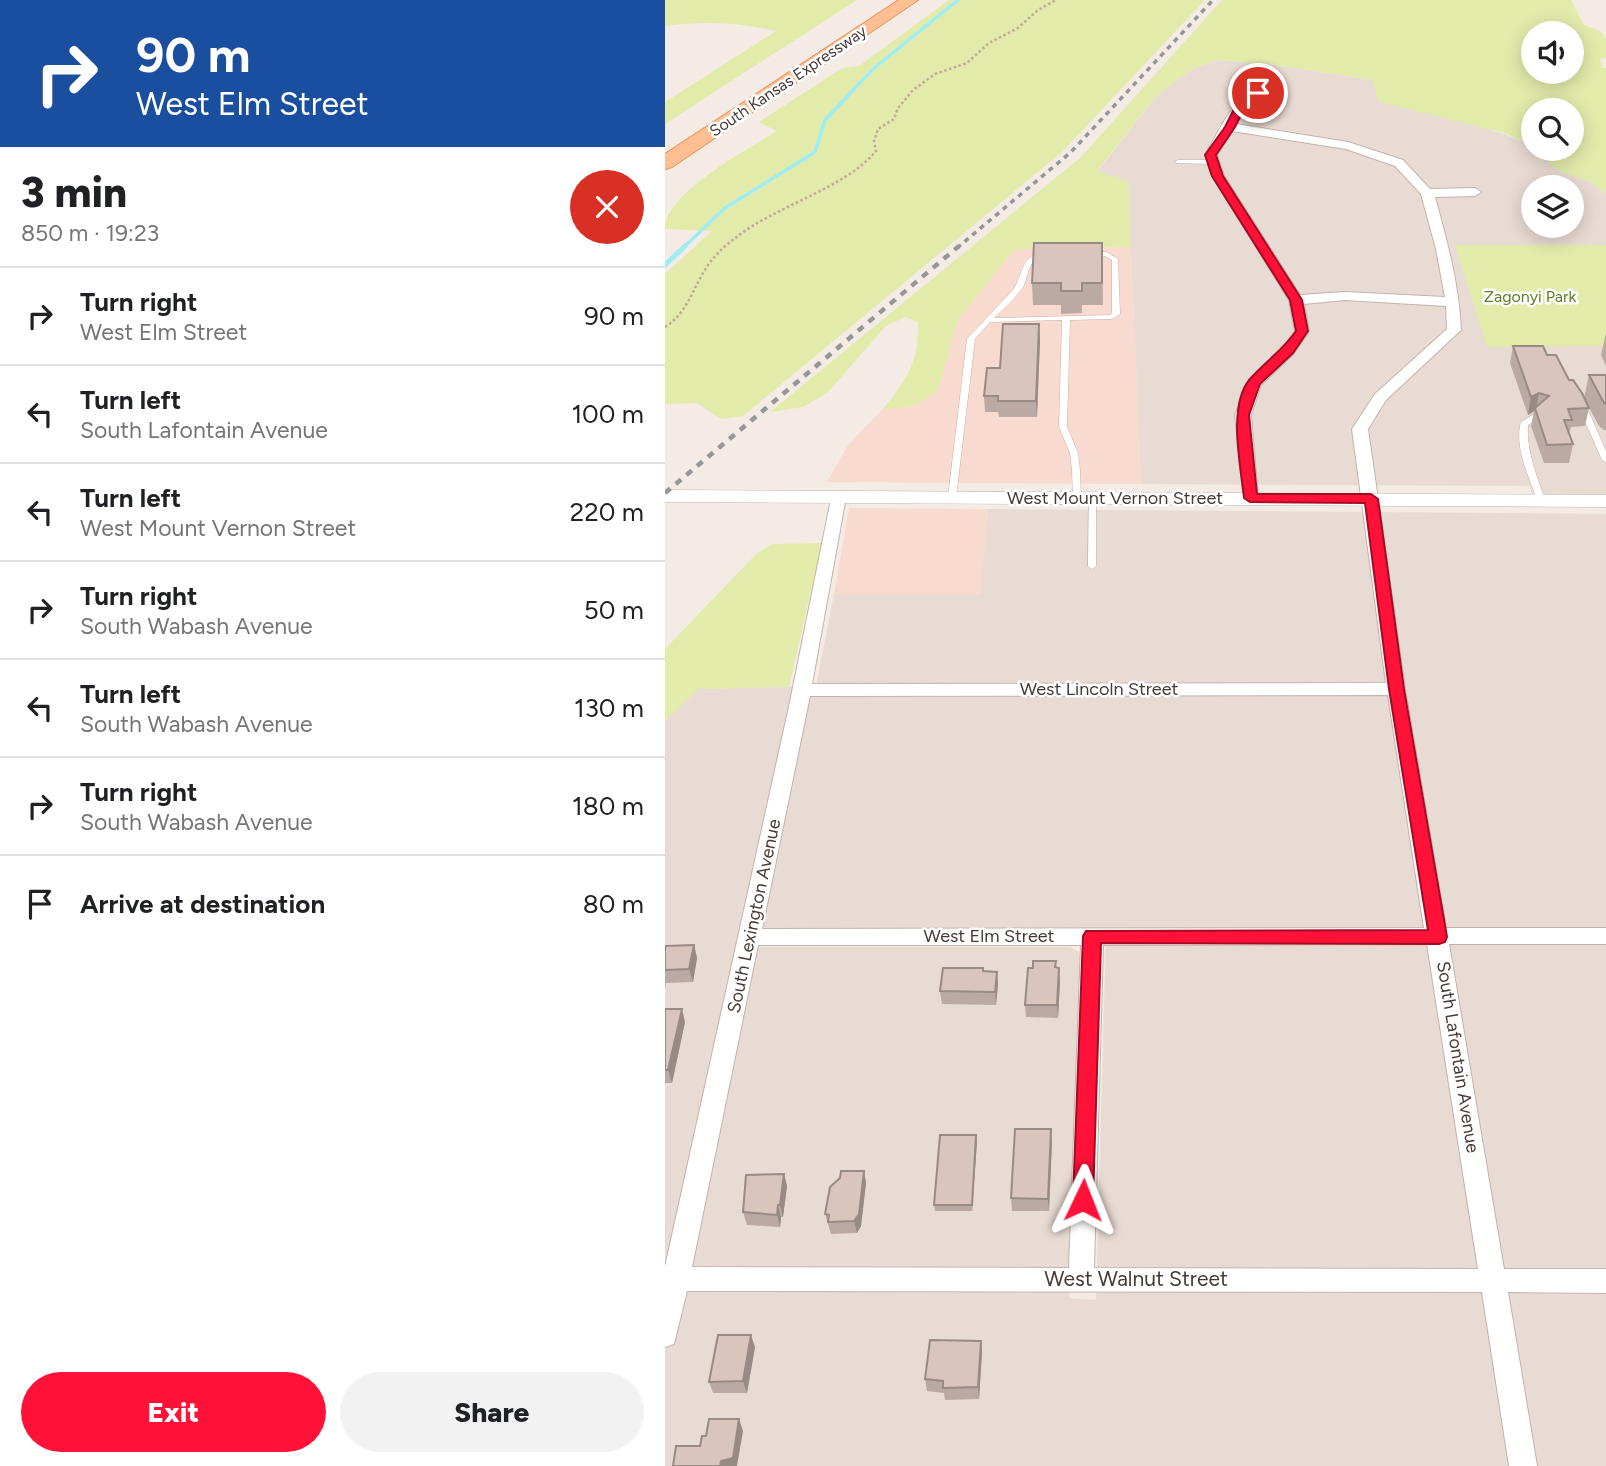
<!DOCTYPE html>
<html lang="en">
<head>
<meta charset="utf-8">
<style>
  body { margin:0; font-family:Figtree,sans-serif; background:#f2f2f2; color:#202124; height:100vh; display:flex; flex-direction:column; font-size:26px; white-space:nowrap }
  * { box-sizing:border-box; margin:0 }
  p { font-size:23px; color:#757577 }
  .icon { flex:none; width:38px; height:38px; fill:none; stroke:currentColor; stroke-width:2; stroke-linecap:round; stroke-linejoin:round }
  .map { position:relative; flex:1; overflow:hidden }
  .drawer { display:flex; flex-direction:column; background:#fff; width:665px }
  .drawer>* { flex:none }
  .guide { background:#1a4fa0; color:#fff; overflow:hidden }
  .fabs { position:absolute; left:856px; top:21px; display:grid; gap:14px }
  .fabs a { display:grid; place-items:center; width:63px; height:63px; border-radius:50%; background:#fff; box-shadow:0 4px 18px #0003; font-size:35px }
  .pin { position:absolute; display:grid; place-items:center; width:60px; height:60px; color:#fff; margin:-30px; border:4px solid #fff; border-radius:50%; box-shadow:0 2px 7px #0007 }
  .me { position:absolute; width:77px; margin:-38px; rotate:2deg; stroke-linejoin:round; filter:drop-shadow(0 0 5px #0008) }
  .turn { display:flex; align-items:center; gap:24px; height:147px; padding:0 21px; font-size:32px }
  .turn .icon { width:91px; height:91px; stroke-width:2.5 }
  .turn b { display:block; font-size:49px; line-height:60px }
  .round { display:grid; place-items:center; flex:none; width:74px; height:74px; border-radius:37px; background:#f2f2f2 }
  .overview { display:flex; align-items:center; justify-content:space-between; height:119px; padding:0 21px }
  h1 { font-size:42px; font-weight:800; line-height:52px }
  .cta { display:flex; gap:14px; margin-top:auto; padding:14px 21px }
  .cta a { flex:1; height:80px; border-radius:42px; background:#ff1138; color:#fff; font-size:28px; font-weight:800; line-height:80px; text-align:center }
  .cta a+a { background:#f2f2f2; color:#202124 }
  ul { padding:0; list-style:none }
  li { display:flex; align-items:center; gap:21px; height:98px; padding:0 21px; border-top:2px solid #e0e0e0 }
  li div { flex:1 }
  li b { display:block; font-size:26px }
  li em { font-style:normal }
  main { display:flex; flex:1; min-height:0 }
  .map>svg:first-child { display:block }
  .residential { fill:#e8dbd3; fill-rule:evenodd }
  .commercial { fill:#f8dacf }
  .green { fill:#e3ebab; fill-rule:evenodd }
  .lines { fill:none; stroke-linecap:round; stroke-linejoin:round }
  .stream-far1 { stroke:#9dedf5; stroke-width:3.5 }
  .stream { stroke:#9dedf5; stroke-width:5 }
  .service-casing { stroke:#c3b3aa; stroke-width:1 }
  .minor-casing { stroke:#c3b3aa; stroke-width:2 }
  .tertiary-casing { stroke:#c3b3aa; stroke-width:1 }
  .primary-casing { stroke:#ec935b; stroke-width:2 }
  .path { stroke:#c3a698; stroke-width:2.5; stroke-dasharray:2.5 2.5; stroke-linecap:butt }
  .service { fill:#fff; fill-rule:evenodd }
  .minor { fill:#fff; fill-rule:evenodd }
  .tertiary { fill:#fff; fill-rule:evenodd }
  .primary { fill:#ffbf93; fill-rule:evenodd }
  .rail-far1 { stroke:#969696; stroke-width:3.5; stroke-dasharray:5 5; stroke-linecap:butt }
  .rail { stroke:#969696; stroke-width:4.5; stroke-dasharray:7 7; stroke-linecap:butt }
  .wall { fill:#bba9a3 }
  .shaded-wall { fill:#988a84 }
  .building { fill:#d9c5bd; stroke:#988a84; stroke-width:2 }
  .route { fill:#ff1138; stroke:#a60b24; stroke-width:2 }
  .labels { text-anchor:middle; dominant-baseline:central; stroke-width:5; stroke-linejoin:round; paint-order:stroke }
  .far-street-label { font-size:16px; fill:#473a34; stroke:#fff }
  .far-park-label { font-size:16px; fill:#617d23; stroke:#fff }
  .street-label { font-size:18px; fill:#473a34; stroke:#fff }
  .near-street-label { font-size:21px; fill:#473a34; stroke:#fff }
</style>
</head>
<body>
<main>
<section class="drawer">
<div class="guide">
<div class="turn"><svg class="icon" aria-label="right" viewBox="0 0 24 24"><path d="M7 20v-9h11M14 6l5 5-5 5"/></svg><div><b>90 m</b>West Elm Street</div></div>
</div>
<div class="overview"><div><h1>3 min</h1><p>850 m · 19:23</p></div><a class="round" style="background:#d93025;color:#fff"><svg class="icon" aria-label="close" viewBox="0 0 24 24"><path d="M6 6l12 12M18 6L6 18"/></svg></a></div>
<ul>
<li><svg class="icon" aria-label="right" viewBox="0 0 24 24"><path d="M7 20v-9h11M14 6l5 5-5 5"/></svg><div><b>Turn right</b><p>West Elm Street</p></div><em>90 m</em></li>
<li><svg class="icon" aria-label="left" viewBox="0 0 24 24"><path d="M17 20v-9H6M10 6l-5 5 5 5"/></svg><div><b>Turn left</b><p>South Lafontain Avenue</p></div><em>100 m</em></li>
<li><svg class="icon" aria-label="left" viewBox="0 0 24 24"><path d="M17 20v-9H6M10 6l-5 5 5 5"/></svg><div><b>Turn left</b><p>West Mount Vernon Street</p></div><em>220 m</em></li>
<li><svg class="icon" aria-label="right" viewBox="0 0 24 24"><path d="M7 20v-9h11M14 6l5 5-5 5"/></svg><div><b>Turn right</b><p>South Wabash Avenue</p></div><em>50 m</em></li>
<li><svg class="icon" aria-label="left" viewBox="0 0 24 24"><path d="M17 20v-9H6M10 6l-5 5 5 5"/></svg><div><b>Turn left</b><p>South Wabash Avenue</p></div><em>130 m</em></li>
<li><svg class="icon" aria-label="right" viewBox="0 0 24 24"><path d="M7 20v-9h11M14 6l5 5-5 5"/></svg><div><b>Turn right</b><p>South Wabash Avenue</p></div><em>180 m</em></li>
<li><svg class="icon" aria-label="arrive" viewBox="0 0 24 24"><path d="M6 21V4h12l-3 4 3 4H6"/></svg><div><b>Arrive at destination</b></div><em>80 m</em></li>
</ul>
<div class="cta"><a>Exit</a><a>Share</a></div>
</section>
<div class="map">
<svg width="941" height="1466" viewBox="0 0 941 1466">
  <rect width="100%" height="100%" fill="#f4ebe5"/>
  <path class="residential" d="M554 60 604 64 707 80 796 121 839 134 868 146V149L879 150 885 165 894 171 926 182 941 193V245L790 246 941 346V495L867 494 865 486 476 484 463 182 432 172 492 95 529 68ZM868 187H906V226H868Z
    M323 509 941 514V1466H0V721L33 689 151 686 169 594H315ZM441 931 431 1300 404 1298 417 962 414 952 405 947H70L74 933Z"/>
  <path class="commercial" d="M466 247 476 484 162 482 183 445 218 409 247 407 283 345 292 321 350 249Z
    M184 508 323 509 315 594H169Z"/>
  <path class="green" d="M0 0H192L0 124V102L111 31C74 22 37 21 0 26Z
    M284 0H540L397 152 78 416 56 419 32 403 0 404V274L47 231 0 229C0 192 83 150 111 131L94 122 177 68 194 66Z
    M557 0H906L919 25 936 31 941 40V57L935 59 937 68H941V193L926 182 894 171 885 165 879 150 876 149H906V110H868V146L839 133 714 102 707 80 604 64 554 60 529 68 492 95 432 171 463 181 466 247 350 249 292 321 273 391 247 407 218 409C241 381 255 360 253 322L240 317 221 326 162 393 138 407 105 412 416 157ZM868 33H906V72H868Z
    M790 245H941V346L822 347Z
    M157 543 124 687 33 689 0 721V649L92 553 108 544Z"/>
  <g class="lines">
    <path class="stream-far1" d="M18 248 60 208 150 152 160 120 208 69 293 0"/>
    <path class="stream" d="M0 265 20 246"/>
    <g class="service-casing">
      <path id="service" d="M513 160H548L551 162 548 164 511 163 510 162Z
        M441 252 453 259 455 314 447 319 405 320 402 427 413 453 415 470 416 497 412 499 408 497 407 470 405 453 394 427 397 320 325 322 310 339 291 497 287 499H284L283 497 302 339 348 290C358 275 355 260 373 253ZM440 256 447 260V313L445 315 329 318C339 308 350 299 358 287 364 276 362 264 374 257Z
        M913 401H916L920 403 941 451V462L937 460 912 403Z
        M871 413H877L878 415 863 425C861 451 872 476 880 500L876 502 872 500C864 476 849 447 856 422Z
        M424 495H427L431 497V566L427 569 423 566Z"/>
    </g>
    <g class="minor-casing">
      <path id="minor" d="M615 86 619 88V92C589 99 589 97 571 124L683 142 738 160 765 189 810 188 816 192 810 196 770 197C782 241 794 284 796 330L721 400 703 429 740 689 781 928H941V944H784L839 1269H941V1293L843 1292 872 1466H844L817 1292 22 1291 9 1344 0 1347V1267L125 702 167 494H179L181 497 147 684 721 683 687 429 710 394 782 329 781 306 680 300 639 304 644 331 628 354 596 385 586 415 593 498 585 503 579 502 570 415 584 380 618 348 630 331 624 300 547 176 540 155C552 135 566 102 587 91 595 86 606 87 615 86ZM567 131 681 149 730 166 756 194 771 249 780 297 680 292 635 295 559 176 552 155ZM723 695 759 928 97 929 145 696ZM762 944 813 1269 429 1268 438 945ZM93 945H416L404 1268 27 1267Z"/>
    </g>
    <g class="tertiary-casing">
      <path id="tertiary" d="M0 490 941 495V507L0 502Z"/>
    </g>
    <g class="primary-casing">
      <path id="primary" d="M234 0H253L7 167 0 169V154Z"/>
    </g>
    <path class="path" d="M0 327C21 313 25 296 37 275 44 261 56 249 69 239 109 206 180 189 211 151L209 141 213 129 229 119 233 108 248 90 270 74 302 63 324 43 353 28 373 10 391 0"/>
    <use href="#service" class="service"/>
    <use href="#minor" class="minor"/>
    <use href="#tertiary" class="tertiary"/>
    <use href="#primary" class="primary"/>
    <path class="rail-far1" d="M292 248 406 152 548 0"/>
    <path class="rail" d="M0 493 294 246"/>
  </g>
  <path class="wall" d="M437 243 438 305H417V313L396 314V305H368L367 283Z
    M941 333V366L936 355Z
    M375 339 372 417H334L333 412H320L319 396 335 368Z
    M848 346 882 355 904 380 924 408 920 426 906 427 904 435 908 444 904 463H879L866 426 869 411 863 415 845 363Z
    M924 375H941V430H939L934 426 919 398Z
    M29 945 32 958 28 982 1 983 0 989V946Z
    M391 961V968L395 981 393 1018 361 1017 360 1005 368 968Z
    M319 971 332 972 333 984 331 1005 277 1004 275 991Z
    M0 1009 20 1022 7 1083H0Z
    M311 1135 312 1141 307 1211H270L269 1205Z
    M387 1141 384 1211H347L346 1198Z
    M199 1171 201 1183 196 1226 192 1233 166 1234 160 1214Z
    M119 1174 122 1186 118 1217H116L115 1227 82 1225 78 1212Z
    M316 1341 317 1353 314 1399 280 1400 279 1393 262 1391 260 1379Z
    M90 1347 82 1393H48L44 1382Z"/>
  <path class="shaded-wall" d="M374 324 375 339 372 417 371 401Z
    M874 393 871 410 870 408 869 411 863 415 866 397Z
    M29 945 32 958 28 982 24 969Z
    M394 968 395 981 393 1018 392 1005Z
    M332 972 333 984 331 1005 330 992Z
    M17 1009 20 1022 7 1083 3 1070Z
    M386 1129 387 1141 384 1211 383 1199Z
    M311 1135 312 1141 307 1211V1205Z
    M199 1171 201 1183 196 1226 192 1233 189 1221Z
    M119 1174 122 1186 118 1217 115 1205Z
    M113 1205 116 1217 115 1227 112 1215Z
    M86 1335 90 1347 82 1393 78 1381Z
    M316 1341 317 1353 314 1399 313 1387Z
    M74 1419 78 1431 72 1466H55L56 1461Z"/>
  <path class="building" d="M369 243H437V283H417V291H396V283H367Z
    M338 324H374L371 401H333V396H319L322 368H335Z
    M848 346H878L882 355H891L904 380H908L917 393 924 408 903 409 907 420H899L908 444 882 445 870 408 884 396 874 393 866 397Z
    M924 375H941V404L939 403Z
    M29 945 24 969 0 970V946Z
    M368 961H391L390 967 394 968 392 1005H360L363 968H368Z
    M278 968H318V971L332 972 330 992 275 991Z
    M0 1009H17L3 1070H0Z
    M350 1129H386L383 1199 346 1198Z
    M275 1135H311L307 1205H269Z
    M176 1171H199L194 1214 189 1221 163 1222 164 1215 160 1214 165 1187 175 1178Z
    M119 1174 115 1205H113L112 1215 78 1212 81 1175Z
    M53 1335H86L78 1381 44 1382Z
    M265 1340 316 1341 313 1387 278 1388V1381L260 1379Z
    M44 1419H74L68 1458 56 1461 55 1466H8L11 1446H35L37 1436H41Z"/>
  <path class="route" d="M593 90 597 93 580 107 570 127 551 155 558 176 637 300 643 331 628 353 595 384 584 415 592 494H706L713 499 739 689 782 937 780 942 774 944 436 943 428 1200 425 1206 418 1209 411 1206 408 1200 418 936 421 931 763 930 724 689 700 503 585 502 579 498C576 466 562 406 585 379 600 362 618 350 631 331L625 300 547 176 540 155 560 127 572 103Z"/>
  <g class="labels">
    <g class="far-street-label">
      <text transform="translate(123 81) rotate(-34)">South Kansas Expressway</text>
    </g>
    <g class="far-park-label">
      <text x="865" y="296">Zagonyi Park</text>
    </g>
    <g class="street-label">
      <text x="450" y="498">West Mount Vernon Street</text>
      <text x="434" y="689">West Lincoln Street</text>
      <text transform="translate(89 916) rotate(-78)">South Lexington Avenue</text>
      <text x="324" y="936">West Elm Street</text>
      <text transform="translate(793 1057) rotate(81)">South Lafontain Avenue</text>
    </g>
    <g class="near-street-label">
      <text x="471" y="1278">West Walnut Street</text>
    </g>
  </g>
</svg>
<div class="fabs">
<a><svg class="icon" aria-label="sound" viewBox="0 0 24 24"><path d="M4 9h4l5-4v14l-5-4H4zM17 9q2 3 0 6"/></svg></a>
<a><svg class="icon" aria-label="search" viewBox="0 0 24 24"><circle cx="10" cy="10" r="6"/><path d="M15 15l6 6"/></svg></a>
<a><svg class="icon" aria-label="layers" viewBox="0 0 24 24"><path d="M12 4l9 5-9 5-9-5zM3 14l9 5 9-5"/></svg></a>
</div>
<div class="pin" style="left:593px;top:93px;background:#d93025"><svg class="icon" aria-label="arrive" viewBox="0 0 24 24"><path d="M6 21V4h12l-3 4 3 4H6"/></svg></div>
<svg class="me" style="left:418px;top:1200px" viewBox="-20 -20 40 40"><path d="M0-17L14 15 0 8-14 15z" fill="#ff1138" stroke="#fff" stroke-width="4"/></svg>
</div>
</main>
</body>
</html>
